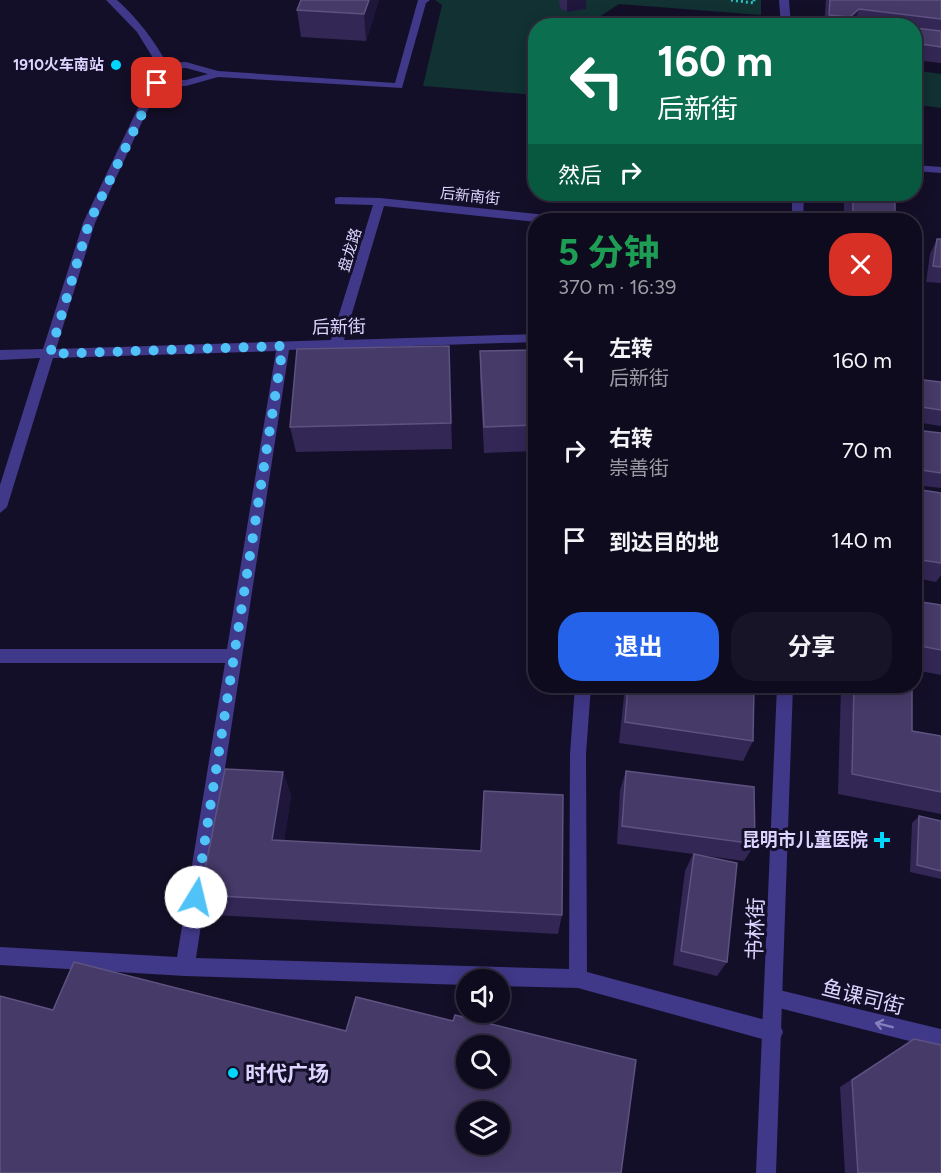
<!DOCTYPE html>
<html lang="zh">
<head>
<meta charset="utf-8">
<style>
  body { margin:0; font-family:Figtree,"Noto Sans SC",sans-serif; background:#181427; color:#f1f3f6; height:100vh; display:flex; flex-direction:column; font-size:22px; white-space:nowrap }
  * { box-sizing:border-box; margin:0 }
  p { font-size:20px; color:#9b9ba4 }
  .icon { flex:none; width:33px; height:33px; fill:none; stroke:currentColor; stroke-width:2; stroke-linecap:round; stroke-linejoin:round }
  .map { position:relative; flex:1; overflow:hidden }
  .drawer { position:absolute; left:528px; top:213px; width:394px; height:480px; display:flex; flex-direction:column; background:#0f0b1e; border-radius:24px; box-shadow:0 3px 15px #0003,0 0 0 2px #2f2b3c }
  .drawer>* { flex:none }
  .top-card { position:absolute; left:528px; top:18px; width:394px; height:183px; border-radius:24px; box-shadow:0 3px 15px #0003,0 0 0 2px #2f2b3c; background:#0b6e4f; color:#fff; overflow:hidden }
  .buttons { position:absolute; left:456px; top:969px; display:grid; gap:12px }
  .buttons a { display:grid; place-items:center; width:54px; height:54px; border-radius:50%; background:#0f0b1e; box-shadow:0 3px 15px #0003,0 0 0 2px #2f2b3c; font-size:30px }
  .pin { position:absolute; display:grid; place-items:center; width:51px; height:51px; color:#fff; margin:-26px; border-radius:12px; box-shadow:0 3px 9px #0006 }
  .me { position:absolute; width:66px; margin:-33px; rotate:9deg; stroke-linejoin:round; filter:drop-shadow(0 0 4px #0008) }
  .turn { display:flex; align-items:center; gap:21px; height:126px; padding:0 30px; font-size:27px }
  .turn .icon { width:78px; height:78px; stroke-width:2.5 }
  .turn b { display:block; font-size:42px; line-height:51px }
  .then { display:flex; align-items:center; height:57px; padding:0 30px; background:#0003; gap:12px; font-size:22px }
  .round { display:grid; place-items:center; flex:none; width:63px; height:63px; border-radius:24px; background:#181427 }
  .overview { display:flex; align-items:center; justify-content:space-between; height:102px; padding:0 30px }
  h1 { font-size:36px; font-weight:700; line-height:45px; color:#1e9e55 }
  .button { display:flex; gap:12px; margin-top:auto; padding:12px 30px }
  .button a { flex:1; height:69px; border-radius:24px; background:#2563eb; color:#fff; font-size:24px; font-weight:700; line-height:69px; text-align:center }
  .button a+a { background:#181427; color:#f1f3f6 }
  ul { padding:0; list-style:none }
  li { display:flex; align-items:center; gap:18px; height:90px; padding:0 30px }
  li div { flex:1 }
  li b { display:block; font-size:22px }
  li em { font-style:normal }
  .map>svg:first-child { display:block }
  .green { fill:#113132 }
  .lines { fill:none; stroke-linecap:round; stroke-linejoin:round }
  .path { stroke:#2abebe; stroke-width:3; stroke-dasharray:2 3; stroke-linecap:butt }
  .service { fill:#403888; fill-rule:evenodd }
  .minor { fill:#403888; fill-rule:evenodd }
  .tertiary { fill:#403888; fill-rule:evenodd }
  .wall { fill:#332756 }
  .shaded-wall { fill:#1f163c }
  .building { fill:#453a68; stroke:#5d5280; stroke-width:1.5; fill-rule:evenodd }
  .oneway { stroke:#877fbe }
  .route { stroke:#4fc3f7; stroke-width:10; stroke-dasharray:0 18 }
  .poi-dot { fill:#01d6ff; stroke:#140f28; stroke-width:2 }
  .labels { text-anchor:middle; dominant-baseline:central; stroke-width:6; stroke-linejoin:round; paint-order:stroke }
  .far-poi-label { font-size:15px; font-weight:bold; fill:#ddd5ff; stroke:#140f28; text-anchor:end }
  .far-street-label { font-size:15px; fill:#ddd5ff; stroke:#140f28 }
  .street-label { font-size:18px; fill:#ddd5ff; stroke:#140f28 }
  .poi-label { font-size:18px; font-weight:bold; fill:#ddd5ff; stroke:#140f28; text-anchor:end }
  .near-street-label { font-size:21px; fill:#ddd5ff; stroke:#140f28 }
  .near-poi-label { font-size:21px; font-weight:bold; fill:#ddd5ff; stroke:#140f28; text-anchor:start }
</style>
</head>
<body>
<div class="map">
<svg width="941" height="1173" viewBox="0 0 941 1173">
  <rect width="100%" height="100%" fill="#140f28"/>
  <path class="green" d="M435 0H761V15L619 4 587 25 536 26 535 95 423 86 442 5Z
    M920 71 941 74V108L919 105Z"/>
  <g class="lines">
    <path class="path" d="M731 0 754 3V0"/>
    <path class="service" d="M418 0H430L426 3 402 88 218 77 186 86H157L152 83 157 80H186L208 74 186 68 163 69 158 66 163 63 186 62 218 71 395 83Z"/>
    <path class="minor" d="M106 0H117C138 19 155 41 168 66L95 223 56 349 331 340 373 205 335 204V198L339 197 380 198 556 216 562 220 536 222 384 206 344 340 536 334V342L289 350 196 958 569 969 570 754 575 686H591L586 754 587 972 773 1022 780 1025 783 1032 780 1039 773 1042 578 988 500 986V980H466V985L185 976 0 965V947L177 957 225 663H0V649H227L276 351 53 358 7 507 0 513V485L40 358 0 360V350L43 349 83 223 158 66 137 32Z
      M915 165 941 167V173L915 171Z
      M775 989 941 1029V1049L775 1007 768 1005 766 998 768 991Z"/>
    <path class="tertiary" d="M779 0H789L791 26H781Z
      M792 194H804L803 220H792Z
      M777 686H793L776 1173H756Z"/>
  </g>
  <path class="wall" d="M301 0H379L366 41 301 37 297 10Z
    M559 0H586V9L567 12 560 8Z
    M826 0H941V63L915 60V26H824Z
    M915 109 918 132 915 141Z
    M844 194H895V220H844Z
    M937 239H941V283L926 282 930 254Z
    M449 346 452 449 296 452 290 427Z
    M536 350V451L484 453 480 378V351Z
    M915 379 941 382V426L915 422Z
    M915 430 941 433V488L915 485Z
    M915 489 941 563V575L936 582 915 578Z
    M915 601 941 605V675L915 670Z
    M625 686H754L753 741 743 761 619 743Z
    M841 686H912V731L941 736V814L838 794Z
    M626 771 755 844 744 861 700 855 727 962 717 976 673 965 685 871 693 854 617 844 620 790Z
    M283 772 291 796 284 841 562 915 558 934 213 915 200 895Z
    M919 816 941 821V879L910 872 912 823Z
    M914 1039 941 1173H845L840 1087Z"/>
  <path class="shaded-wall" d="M369 0H379L366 41 364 14Z
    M567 0H586V9L567 12Z
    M859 9 854 26H848L850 17Z
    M283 772 291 796 281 862 272 840Z"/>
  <path class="building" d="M301 0H369L364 14 297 10Z
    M830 0H941V19L859 9 850 17 829 15Z
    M866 21 900 26H865Z
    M915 28 941 31V47L915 43Z
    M915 109 918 132H915Z
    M853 194H895V220H853Z
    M937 239H941V267L933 266Z
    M449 346 451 423 290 427 297 349Z
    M536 350V425L484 427 480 351Z
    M915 379 941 382V410L915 406Z
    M915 430 941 433V473L915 469Z
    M915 489 941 493V563L915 559Z
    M915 601 941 605V650L915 645Z
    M628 686H754L753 741 625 722Z
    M854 686H912V731L941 736V792L852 774Z
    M225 769 283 772 272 840 481 851 484 791 563 795 562 915 200 895Z
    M626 771 754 787 755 844 622 826Z
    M919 816 941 821V871L917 865Z
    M694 854 737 863 727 962 681 951Z
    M74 962 346 1031 356 997 453 1021 455 1015 636 1060 621 1173H0V996L53 1010ZM466 1046H500V1078H466ZM466 1112H500V1144H466Z
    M914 1039 941 1045V1173H858L852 1080Z"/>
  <defs><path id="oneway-shaft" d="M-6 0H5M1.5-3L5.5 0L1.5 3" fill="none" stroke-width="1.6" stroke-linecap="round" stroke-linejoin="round" transform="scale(1.5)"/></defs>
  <use class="oneway" href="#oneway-shaft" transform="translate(884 1025) rotate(-166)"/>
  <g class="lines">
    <path class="route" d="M157 83 89 223 50 354 283 346 196 897"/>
  </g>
  <g class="poi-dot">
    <circle cx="116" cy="65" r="6"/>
    <path d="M879 831h6v6h6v6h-6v6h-6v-6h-6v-6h6z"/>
    <circle cx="233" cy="1073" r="6"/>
  </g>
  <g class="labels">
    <g class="far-poi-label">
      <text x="104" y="65">1910火车南站</text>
    </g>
    <g class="far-street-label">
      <text transform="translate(470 196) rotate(6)">后新南街</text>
      <text transform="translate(350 250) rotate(-73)">盘龙路</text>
    </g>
    <g class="street-label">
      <text transform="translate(339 327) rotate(-1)">后新街</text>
    </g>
    <g class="poi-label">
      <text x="868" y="840">昆明市儿童医院</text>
    </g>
    <g class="near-street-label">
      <text transform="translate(755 929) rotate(-88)">书林街</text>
      <text transform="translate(863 997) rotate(14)">鱼课司街</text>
    </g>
    <g class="near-poi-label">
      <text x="245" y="1073">时代广场</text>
    </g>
  </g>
</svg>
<div class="buttons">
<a><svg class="icon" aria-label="sound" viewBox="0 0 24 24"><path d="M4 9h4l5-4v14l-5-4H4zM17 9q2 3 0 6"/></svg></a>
<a><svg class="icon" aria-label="search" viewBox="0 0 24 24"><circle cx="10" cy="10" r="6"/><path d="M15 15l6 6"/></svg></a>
<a><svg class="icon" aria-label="layers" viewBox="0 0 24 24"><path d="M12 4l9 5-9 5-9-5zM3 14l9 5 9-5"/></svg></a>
</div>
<div class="pin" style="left:157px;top:83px;background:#d93025"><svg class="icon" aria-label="arrive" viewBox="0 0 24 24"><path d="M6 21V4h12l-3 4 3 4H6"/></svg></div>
<svg class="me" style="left:196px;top:897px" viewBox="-20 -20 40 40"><circle r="19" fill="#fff"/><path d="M0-13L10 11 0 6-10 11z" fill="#4fc3f7"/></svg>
<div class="top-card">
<div class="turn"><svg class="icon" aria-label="left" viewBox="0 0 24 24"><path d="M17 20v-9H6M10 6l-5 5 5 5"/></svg><div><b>160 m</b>后新街</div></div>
<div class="then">然后<svg class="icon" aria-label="right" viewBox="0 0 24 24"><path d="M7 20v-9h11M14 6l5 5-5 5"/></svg></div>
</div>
<section class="drawer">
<div class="overview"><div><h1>5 分钟</h1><p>370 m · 16:39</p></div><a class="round" style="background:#d93025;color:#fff"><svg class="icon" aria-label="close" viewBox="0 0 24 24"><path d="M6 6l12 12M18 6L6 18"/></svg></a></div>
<ul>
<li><svg class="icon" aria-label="left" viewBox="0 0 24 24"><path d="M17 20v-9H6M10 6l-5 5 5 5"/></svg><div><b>左转</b><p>后新街</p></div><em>160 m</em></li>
<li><svg class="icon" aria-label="right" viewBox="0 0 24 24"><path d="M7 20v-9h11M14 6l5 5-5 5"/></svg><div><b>右转</b><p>崇善街</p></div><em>70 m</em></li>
<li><svg class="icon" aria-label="arrive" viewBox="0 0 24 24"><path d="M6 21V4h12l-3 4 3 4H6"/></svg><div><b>到达目的地</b></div><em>140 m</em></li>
</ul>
<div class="button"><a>退出</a><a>分享</a></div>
</section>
</div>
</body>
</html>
